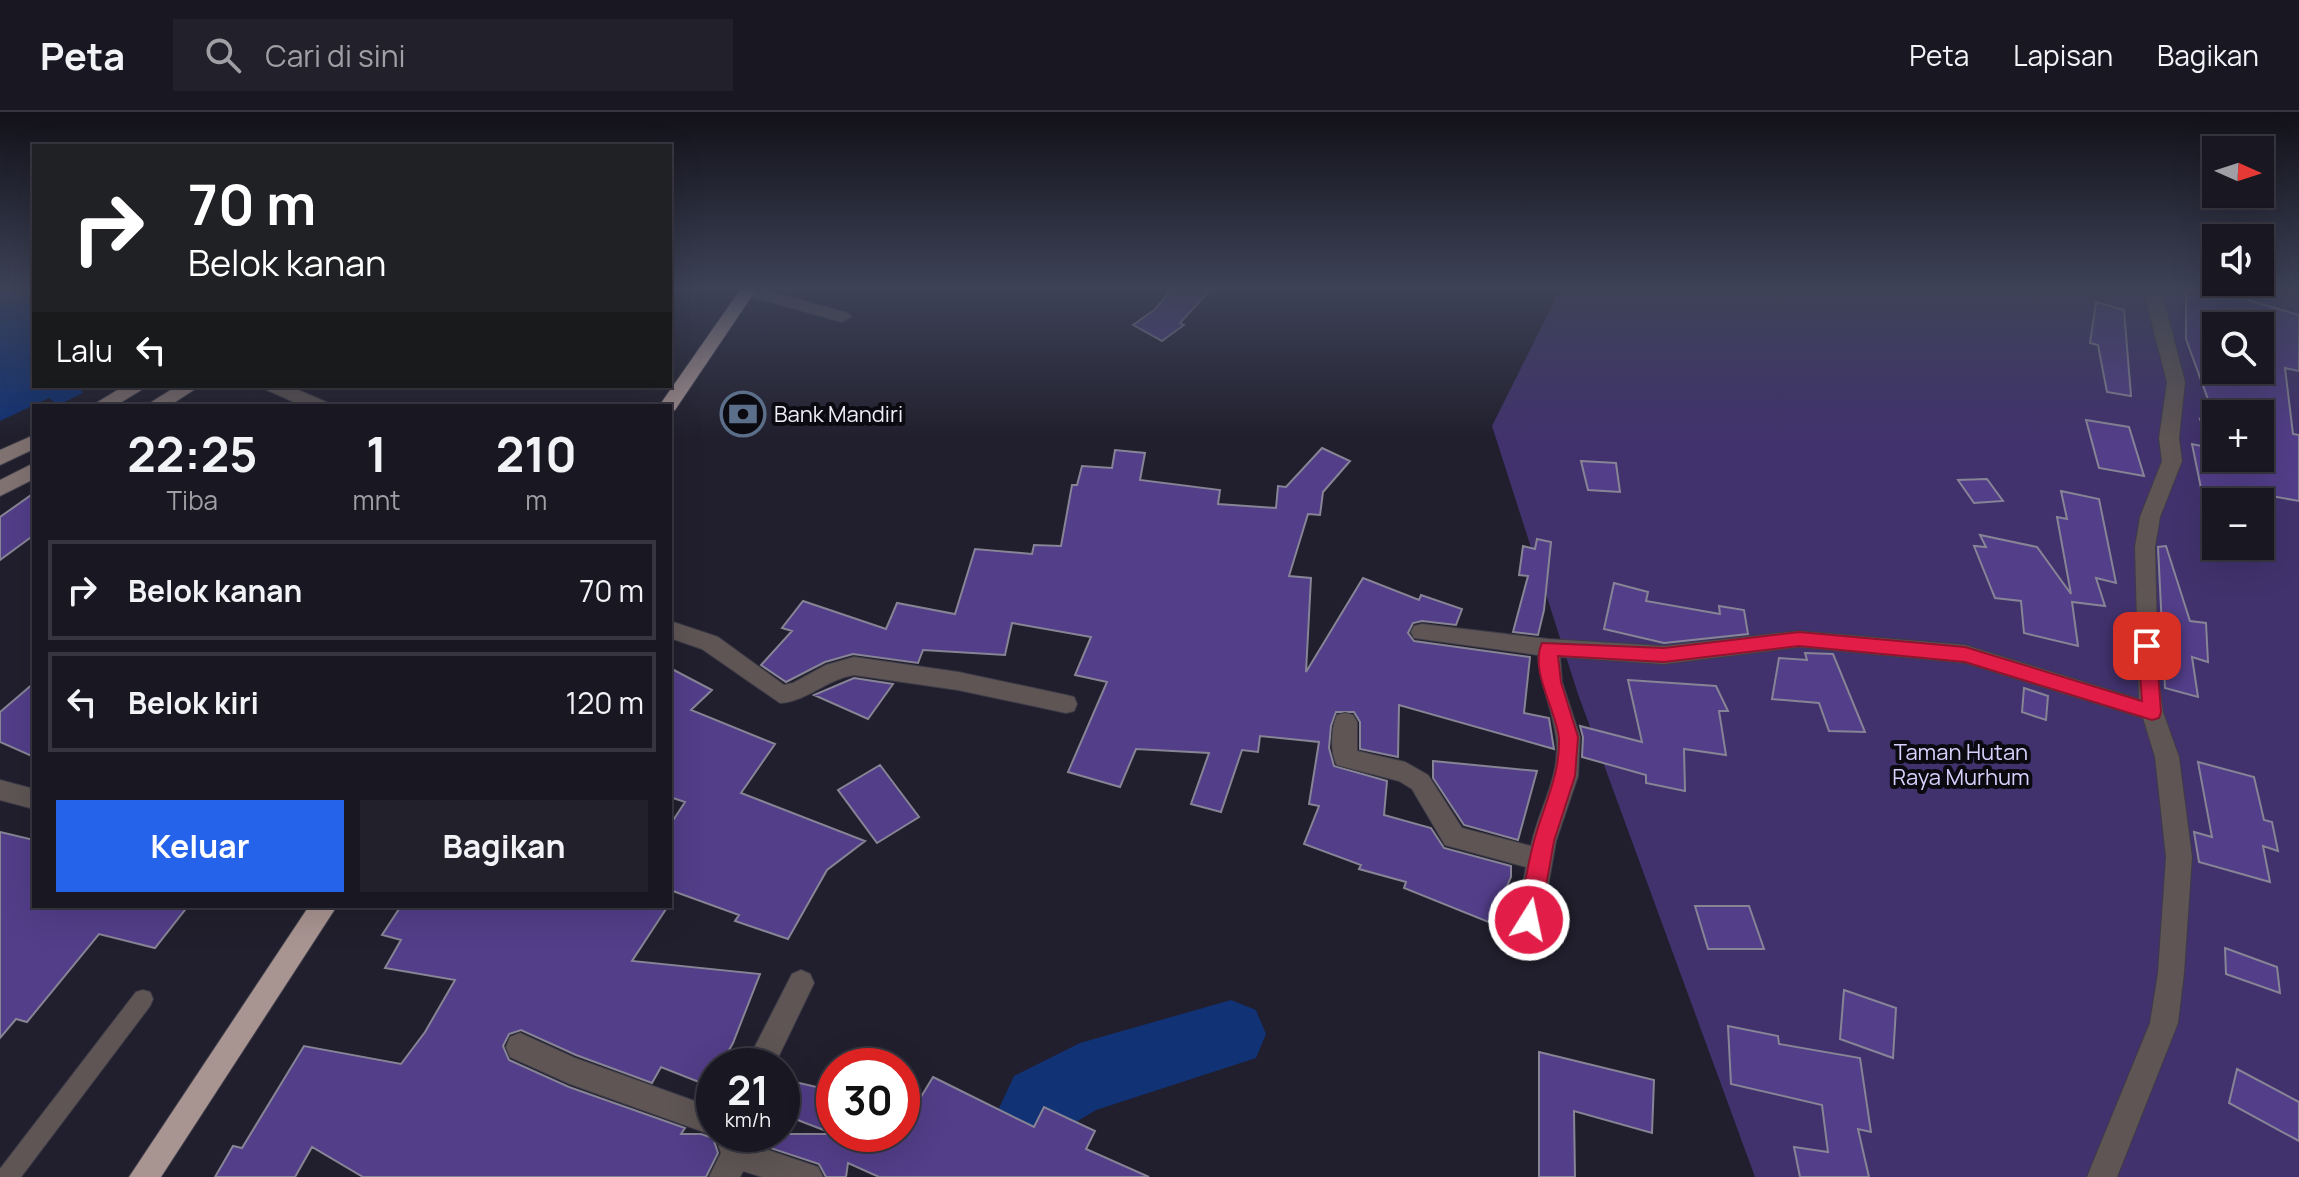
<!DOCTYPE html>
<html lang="id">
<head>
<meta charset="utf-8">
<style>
  body { margin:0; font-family:Manrope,sans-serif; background:#22202a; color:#f1f3f6; height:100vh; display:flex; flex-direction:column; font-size:30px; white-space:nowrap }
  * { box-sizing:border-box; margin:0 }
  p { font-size:26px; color:#9f9fa5 }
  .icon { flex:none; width:44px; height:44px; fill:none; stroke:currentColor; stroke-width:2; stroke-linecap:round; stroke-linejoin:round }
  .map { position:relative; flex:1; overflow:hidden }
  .details { position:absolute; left:32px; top:292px; width:640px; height:504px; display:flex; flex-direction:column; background:#191722; border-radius:0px; box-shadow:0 8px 32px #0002,0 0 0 2px #373640 }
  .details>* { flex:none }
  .banner { position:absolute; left:32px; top:32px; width:640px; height:244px; border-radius:0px; box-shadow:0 8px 32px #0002,0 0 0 2px #373640; background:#202124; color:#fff; overflow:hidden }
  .needle { width:52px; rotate:93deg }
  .fabs { position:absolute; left:2202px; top:24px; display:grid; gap:16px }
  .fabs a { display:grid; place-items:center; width:72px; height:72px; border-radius:0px; background:#191722; box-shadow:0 8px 32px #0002,0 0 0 2px #373640; font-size:40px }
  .speed { position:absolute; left:696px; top:936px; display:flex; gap:16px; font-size:40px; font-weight:700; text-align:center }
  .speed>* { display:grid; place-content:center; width:104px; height:104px; border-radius:50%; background:#191722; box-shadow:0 8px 32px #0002,0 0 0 2px #373640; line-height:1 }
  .speed small { font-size:20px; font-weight:400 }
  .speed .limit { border:12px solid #d22; background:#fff; color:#111 }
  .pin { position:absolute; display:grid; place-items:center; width:68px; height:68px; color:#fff; margin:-34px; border-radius:16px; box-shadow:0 4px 12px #0006 }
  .me { position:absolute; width:88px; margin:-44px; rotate:10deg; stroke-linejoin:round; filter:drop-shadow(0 0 6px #0008) }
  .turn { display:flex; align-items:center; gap:28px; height:168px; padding:0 24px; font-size:36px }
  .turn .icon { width:104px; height:104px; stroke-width:2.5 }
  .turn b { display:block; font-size:56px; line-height:68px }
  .then { display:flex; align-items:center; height:76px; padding:0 24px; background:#0003; gap:16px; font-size:30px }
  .eta { display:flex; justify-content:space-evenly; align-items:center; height:136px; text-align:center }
  .eta b { font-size:48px; font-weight:700; line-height:56px }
  .primary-button { display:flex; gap:16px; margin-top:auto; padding:16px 24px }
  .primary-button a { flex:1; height:92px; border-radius:0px; background:#2563eb; color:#fff; font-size:32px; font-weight:700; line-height:92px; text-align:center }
  .primary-button a+a { background:#22202a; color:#f1f3f6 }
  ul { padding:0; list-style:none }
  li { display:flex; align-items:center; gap:24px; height:100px; margin:0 16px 12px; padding:0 8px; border:4px solid #373640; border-radius:0px }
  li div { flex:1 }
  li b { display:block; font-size:30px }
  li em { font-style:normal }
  header { display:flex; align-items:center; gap:48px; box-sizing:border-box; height:112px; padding:0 40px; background:#191722; border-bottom:2px solid #373640 }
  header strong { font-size:38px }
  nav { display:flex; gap:44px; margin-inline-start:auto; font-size:28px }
  .search { width:560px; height:72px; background:#22202a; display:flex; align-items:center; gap:20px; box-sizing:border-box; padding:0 28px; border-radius:0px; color:#9f9fa5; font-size:30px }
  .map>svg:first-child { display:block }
  .green { fill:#41326d; fill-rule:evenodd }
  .water { fill:#113275 }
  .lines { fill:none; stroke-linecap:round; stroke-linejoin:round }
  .river { fill:#113275; fill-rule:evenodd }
  .building { fill:#523e89; stroke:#878496; stroke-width:2; fill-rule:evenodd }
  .service-casing { stroke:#3e3c49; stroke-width:2 }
  .minor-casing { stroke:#3e3c49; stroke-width:2 }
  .secondary-casing { stroke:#3e3c49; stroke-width:2 }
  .trunk-casing { stroke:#3e3c49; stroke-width:2 }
  .service { fill:#5e5554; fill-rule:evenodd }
  .minor { fill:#5e5554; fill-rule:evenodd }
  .secondary { fill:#817371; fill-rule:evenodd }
  .trunk { fill:#a89491; fill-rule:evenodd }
  .route { fill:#e11d48; stroke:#92132f; stroke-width:2 }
  .labels { text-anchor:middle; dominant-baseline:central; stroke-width:8; stroke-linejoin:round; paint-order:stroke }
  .poi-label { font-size:22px; fill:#efedf7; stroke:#0b0a10; text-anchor:start }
  .park-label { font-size:22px; fill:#d8d1fd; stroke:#0b0a10 }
</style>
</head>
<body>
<header>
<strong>Peta</strong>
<div class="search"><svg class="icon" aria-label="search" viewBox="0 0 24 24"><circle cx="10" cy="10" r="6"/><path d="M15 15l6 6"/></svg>Cari di sini</div>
<nav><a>Peta</a><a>Lapisan</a><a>Bagikan</a></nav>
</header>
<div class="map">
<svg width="2299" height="1065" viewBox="0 0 2299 1065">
  <rect width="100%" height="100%" fill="#211f2d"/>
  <path class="green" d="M1560 178H2299V1065H1755L1578 582 1492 314ZM2216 214H2260V258H2216ZM2216 302H2260V346H2216ZM2216 390H2260V434H2216Z"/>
  <path class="water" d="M0 178H34V274H78L83 281 58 293 49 286 0 309Z"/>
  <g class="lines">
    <path class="river" d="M1231 888 1256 898 1266 922 1256 946 1096 998 1066 1016 1043 1065H967L1014 964 1080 931Z"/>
  </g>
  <path class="building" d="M1172 178H1210L1180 211 1184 213 1162 229 1133 213 1154 198Z
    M2186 178H2251L2248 188 2299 203V259L2285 256 2293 322 2299 323V389L2266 383 2269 396 2260 394V390H2242L2202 381 2192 332 2211 336 2200 307 2216 309V346H2260V302H2216V309L2186 227ZM2216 214H2260V258H2216Z
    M2096 190 2124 198 2131 284 2107 280 2098 233 2090 231Z
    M2086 308 2129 315 2144 364 2099 356Z
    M1322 336 1350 349 1323 380 1320 403 1308 402 1289 464 1311 466 1306 560 1363 466 1419 488 1421 483 1462 497 1456 513 1422 509 1413 511 1408 521 1414 529 1530 545 1524 601 1549 606 1554 637 1399 593 1398 645 1360 637V610L1354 600H1336L1331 614 1329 636 1334 654 1387 669 1384 703 1431 716 1444 736 1511 754V765L1491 811 1404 776 1406 770 1359 757 1361 753 1304 732 1319 694 1309 692 1319 630 1260 624 1258 640 1242 638 1221 700 1191 692 1209 641 1136 637 1120 675 1068 660 1107 570 1075 563 1091 525 1012 511 1005 543 923 538 918 551 853 542 825 550 786 570 761 553 792 519 782 516 803 489 886 517 897 491 955 502 975 437 1032 442 1034 433 1061 434 1072 373H1077L1082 354 1112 356 1115 338 1145 341 1140 368 1220 378 1218 392 1276 396 1278 374 1286 375Z
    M1581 349 1616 351 1620 380 1588 378Z
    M1987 367 2003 389 1974 391 1958 368Z
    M2061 379 2099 387 2116 471 2096 466 2105 494 2072 490 2078 534 2024 521 2021 489 1995 486 1974 434 1986 435 1980 423 2037 435 2071 482 2057 405 2067 407Z
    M34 381V423L0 448V405Z
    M1537 427 1551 430 1544 498 1538 523 1513 520 1528 464 1519 463 1523 434 1535 437Z
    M2166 434 2190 509 2206 511 2208 550 2192 545 2198 585 2165 576 2158 435Z
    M1614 471 1648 480 1646 489 1720 502 1719 494 1744 498 1748 522 1664 531 1604 517Z
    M1805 541 1833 542 1865 620 1829 619 1819 591 1772 587 1779 546 1807 548Z
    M670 556 712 578 691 598 775 632 741 681 865 729 827 758 788 827 735 809 739 803 670 778V713L685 690 670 685Z
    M854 566 893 572 868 607 814 583Z
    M1628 568 1716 574 1728 599H1719L1726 643 1684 637 1685 679 1646 671V663L1582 645 1583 625 1580 614 1642 630Z
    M34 571V645L0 630V600Z
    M2024 576 2048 584 2046 608 2022 600Z
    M1433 649 1537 659 1518 728 1464 713 1433 666Z
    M2198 650 2254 665 2264 708 2272 710 2278 739 2263 734 2270 770 2199 750 2194 720 2212 725Z
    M880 653 919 705 877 731 838 678Z
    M0 720 34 728V794H188L155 836 99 822 27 910 16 907 0 926Z
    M401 794H668L632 849 760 862 733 931 720 954H714V965L709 974 661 955 652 971 576 943 521 918 509 922 503 934 509 948 569 975 685 1016 681 1022H701L713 1026 718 1041 706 1065H363L312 1035 295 1065H215L233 1034 242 1036 304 934 401 952 425 920 455 868 385 856 401 828 382 823Z
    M1695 794H1749L1764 837H1708Z
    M2225 836 2277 855 2280 881 2226 862Z
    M1844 878 1896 896 1893 946 1840 927Z
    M1728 914 1778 924 1779 932 1860 946 1871 1020 1858 1017 1869 1065H1800L1794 1035 1828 1040 1822 993 1731 972Z
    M1539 940 1654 968 1652 1021 1574 999 1575 1065H1539Z
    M2237 957 2299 990V1029L2229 991Z
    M933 965 1034 1015 1044 995 1095 1019 1086 1037 1149 1065H879L848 1051 846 1065H826L819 1052 749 1029 746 1022H902V1016Z
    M782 967 834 979V1022L782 1002Z"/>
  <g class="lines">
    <g class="service-casing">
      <path id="service" d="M143 878 150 880 153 887 150 894 21 1065H0V1057L136 880Z"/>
    </g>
    <g class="minor-casing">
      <path id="minor" d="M739 178H765L848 201 851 205 842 210 741 182Z
        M2154 180 2163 185 2185 270 2179 326 2182 349 2160 405 2155 435 2158 566 2163 600 2179 645 2192 745 2184 861 2178 911 2117 1065H2087L2150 911 2158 861 2166 745 2155 645 2143 606 1965 551 1799 535 1664 552 1560 545 1562 570 1580 625 1578 664 1556 729 1542 808 1538 816 1529 820 1520 816 1516 808 1526 755 1445 733 1412 677 1399 669 1337 653C1330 641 1331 616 1337 603L1345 601 1353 603 1357 610V639L1405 650 1428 663 1462 716 1531 734C1538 698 1562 663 1556 624 1552 596 1540 572 1538 543L1414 526 1411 520 1414 514 1422 512 1548 527 1664 534 1799 519 1965 533 2139 587 2135 435 2140 405 2162 349 2159 326 2167 270 2145 185Z
        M264 274H289L326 290 328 294H303L267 278Z
        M670 509 718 525 784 573 793 571 826 553 854 545 958 560 1066 583 1074 585 1077 592 1074 599 1066 601 958 578 854 563C827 567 808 589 780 591L702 537 670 526Z
        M0 668 34 677V697L0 688Z
        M801 858 810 862 814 871 774 954H745L792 862Z
        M520 921 575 946 714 996V1022H743L747 1031 818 1055 823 1065H762L743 1059 740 1065H709L721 1041 715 1024 570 972 510 945 506 935 510 925Z"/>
    </g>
    <g class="secondary-casing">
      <path id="secondary" d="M124 274H148L115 294H91Z
        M177 274H200L169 294H145Z
        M34 323V337L0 353V338Z
        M34 351V367L0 384V368Z"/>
    </g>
    <g class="trunk-casing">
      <path id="trunk" d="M740 178H756L675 298 670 300V294H659Z
        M309 794H337L161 1065H129Z"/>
    </g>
    <use href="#service" class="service"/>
    <use href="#minor" class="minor"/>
    <use href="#secondary" class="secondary"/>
    <use href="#trunk" class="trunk"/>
  </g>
  <linearGradient id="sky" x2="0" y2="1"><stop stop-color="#121119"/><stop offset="0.54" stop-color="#3d4257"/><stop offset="1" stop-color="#3d4257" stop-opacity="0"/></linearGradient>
  <rect width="2299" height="327" fill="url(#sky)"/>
  <path class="route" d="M1799 520 1965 535 2142 589 2138 534 2147 527 2156 534 2161 600 2159 606 2152 608 1965 550 1799 534 1664 550 1558 544 1561 570 1578 625 1575 664 1554 729 1540 808 1536 815 1529 818 1521 815 1518 808C1523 782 1527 755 1534 729 1543 695 1560 664 1559 627 1557 600 1529 558 1542 531L1664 536Z"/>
  <defs>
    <g id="bank-ring" transform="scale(2.3)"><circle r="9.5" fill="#0b0a10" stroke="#5c6f8a" stroke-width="1.5"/><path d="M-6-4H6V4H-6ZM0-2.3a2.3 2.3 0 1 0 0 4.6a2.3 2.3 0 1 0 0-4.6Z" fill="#5c6f8a"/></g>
  </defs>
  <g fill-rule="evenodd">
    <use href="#bank-ring" x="743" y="302"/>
  </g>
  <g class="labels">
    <g class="poi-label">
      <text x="774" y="302">Bank Mandiri</text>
    </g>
    <g class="park-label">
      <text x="1961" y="640">Taman Hutan<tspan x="1961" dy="25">Raya Murhum</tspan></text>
    </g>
  </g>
</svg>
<div class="fabs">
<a><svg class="needle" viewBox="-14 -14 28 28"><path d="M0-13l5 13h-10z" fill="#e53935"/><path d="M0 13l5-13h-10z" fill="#9f9fa5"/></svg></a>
<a><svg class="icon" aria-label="sound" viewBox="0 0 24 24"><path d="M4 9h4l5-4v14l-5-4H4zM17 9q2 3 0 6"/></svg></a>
<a><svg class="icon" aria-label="search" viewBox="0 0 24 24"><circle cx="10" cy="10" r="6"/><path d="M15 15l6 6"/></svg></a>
<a>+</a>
<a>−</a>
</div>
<div class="speed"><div>21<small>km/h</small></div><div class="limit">30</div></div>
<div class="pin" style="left:2147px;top:534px;background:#d93025"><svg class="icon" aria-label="arrive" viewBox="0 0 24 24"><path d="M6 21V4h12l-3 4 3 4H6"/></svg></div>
<svg class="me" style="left:1529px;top:808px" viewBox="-20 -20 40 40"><circle r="17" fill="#e11d48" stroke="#fff" stroke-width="3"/><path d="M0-11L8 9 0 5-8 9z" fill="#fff"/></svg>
<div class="banner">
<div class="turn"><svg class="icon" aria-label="right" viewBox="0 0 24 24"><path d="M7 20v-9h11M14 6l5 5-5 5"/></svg><div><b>70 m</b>Belok kanan</div></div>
<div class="then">Lalu<svg class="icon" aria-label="left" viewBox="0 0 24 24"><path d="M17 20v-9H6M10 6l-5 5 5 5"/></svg></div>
</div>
<section class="details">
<div class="eta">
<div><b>22:25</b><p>Tiba</p></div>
<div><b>1</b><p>mnt</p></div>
<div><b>210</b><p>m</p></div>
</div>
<ul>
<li><svg class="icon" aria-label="right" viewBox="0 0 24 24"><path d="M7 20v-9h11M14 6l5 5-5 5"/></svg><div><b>Belok kanan</b></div><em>70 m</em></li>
<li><svg class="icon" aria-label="left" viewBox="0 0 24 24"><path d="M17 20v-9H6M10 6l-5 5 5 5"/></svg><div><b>Belok kiri</b></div><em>120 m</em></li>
</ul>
<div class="primary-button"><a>Keluar</a><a>Bagikan</a></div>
</section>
</div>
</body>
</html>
